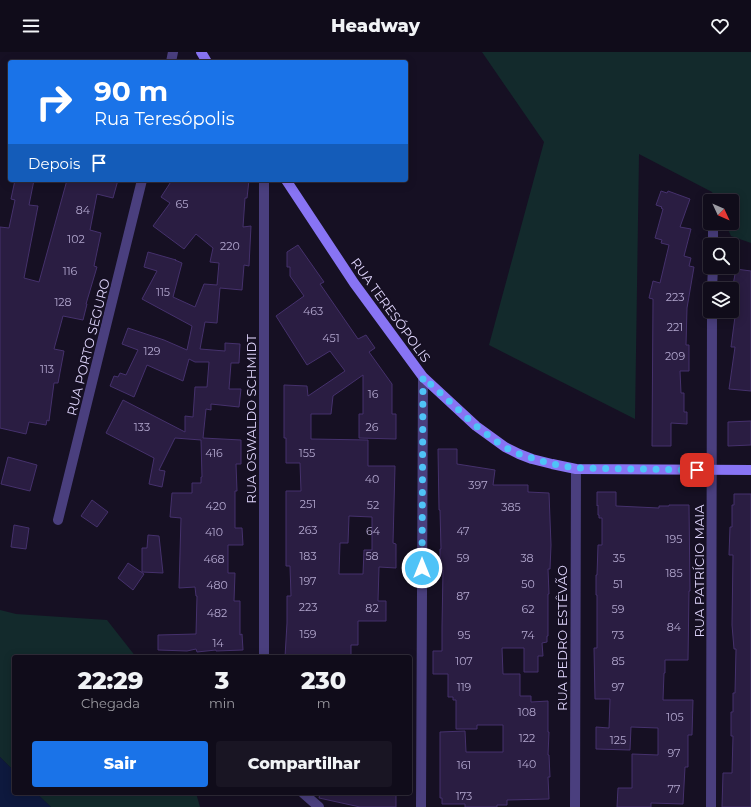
<!DOCTYPE html>
<html lang="pt">
<head>
<meta charset="utf-8">
<style>
  body { margin:0; font-family:Montserrat,sans-serif; background:#191523; color:#f1f3f6; height:100vh; display:flex; flex-direction:column; font-size:15px; white-space:nowrap }
  * { box-sizing:border-box; margin:0 }
  p { font-size:13px; color:#9c9ba2 }
  .icon { flex:none; width:22px; height:22px; fill:none; stroke:currentColor; stroke-width:2; stroke-linecap:round; stroke-linejoin:round }
  .map { position:relative; flex:1; overflow:hidden }
  .panel { position:absolute; left:12px; top:603px; width:400px; height:140px; display:flex; flex-direction:column; background:#100c1a; border-radius:4px; box-shadow:0 2px 10px #0003,0 0 0 1px #302c39 }
  .panel>* { flex:none }
  .guide { position:absolute; left:8px; top:8px; width:400px; height:122px; border-radius:4px; box-shadow:0 2px 10px #0003,0 0 0 1px #302c39; background:#1a73e8; color:#fff; overflow:hidden }
  .needle { width:26px; rotate:134deg }
  .buttons { position:absolute; left:703px; top:142px; display:grid; gap:8px }
  .buttons a { display:grid; place-items:center; width:36px; height:36px; border-radius:4px; background:#100c1a; box-shadow:0 2px 10px #0003,0 0 0 1px #302c39; font-size:20px }
  .pin { position:absolute; display:grid; place-items:center; width:34px; height:34px; color:#fff; margin:-17px; border-radius:8px; box-shadow:0 2px 6px #0006 }
  .me { position:absolute; width:44px; margin:-22px; rotate:0deg; stroke-linejoin:round; filter:drop-shadow(0 0 3px #0008) }
  .turn { display:flex; align-items:center; gap:14px; height:84px; padding:0 20px; font-size:18px }
  .turn .icon { width:52px; height:52px; stroke-width:2.5 }
  .turn b { display:block; font-size:28px; line-height:34px }
  .then { display:flex; align-items:center; height:38px; padding:0 20px; background:#0003; gap:8px; font-size:15px }
  .eta { display:flex; justify-content:space-evenly; align-items:center; height:68px; text-align:center }
  .eta b { font-size:24px; font-weight:800; line-height:28px }
  .primary-button { display:flex; gap:8px; margin-top:auto; padding:8px 20px }
  .primary-button a { flex:1; height:46px; border-radius:4px; background:#1a73e8; color:#fff; font-size:16px; font-weight:800; line-height:46px; text-align:center }
  .primary-button a+a { background:#191523; color:#f1f3f6 }
  header { display:flex; justify-content:space-between; align-items:center; height:52px; padding:0 20px; background:#100c1a; font-size:18px; font-weight:800 }
  .map>svg:first-child { display:block }
  .green { fill:#132a2c }
  .water { fill:#0e193e }
  .building { fill:#2a1d42; stroke:#45316c; fill-rule:evenodd }
  .lines { fill:none; stroke-linecap:round; stroke-linejoin:round }
  .street { stroke:#4a3f7e; stroke-width:10 }
  .secondary { stroke:#8874f4; stroke-width:10 }
  .route { stroke:#4fc3f7; stroke-width:7; stroke-dasharray:0 12.6 }
  .labels { text-anchor:middle; dominant-baseline:central; stroke-width:4; stroke-linejoin:round; paint-order:stroke }
  .number-label { font-size:11px; fill:#b2a7ce }
  .street-label { font-size:13px; fill:#dfd5fc; stroke:#161023 }
</style>
</head>
<body>
<header><svg class="icon" aria-label="menu" viewBox="0 0 24 24"><path d="M4 6h16M4 12h16M4 18h16"/></svg>Headway<svg class="icon" aria-label="heart" viewBox="0 0 24 24"><path d="M12 20l-8-8c-3-5 5-10 8-4 3-6 11-1 8 4z"/></svg></header>
<div class="map">
<svg width="751" height="755" viewBox="0 0 751 755">
  <rect width="100%" height="100%" fill="#161023"/>
  <path class="green" d="M482 0H751V191L731 184 725 171H732V149H716L712 140 639 102 635 367 489 293 544 90Z
    M0 558 16 562 107 568 136 605H14V719L0 705Z
    M36 741H196L200 755H51Z"/>
  <path class="water" d="M0 705 14 719V741H36L51 755H0Z"/>
  <path class="building" d="M15 128H34L29 153 38 154 24 226 39 230 67 128H118L113 146 97 142 90 178 101 181 94 214 97 215 86 252H87L83 268 63 264 54 297 64 299 58 331H54L49 369 47 368 46 373 29 370 26 382 0 376V175L9 176 15 148 11 147Z
    M172 128H249L247 146H245L243 175 251 174 249 214 244 213 242 238 220 236 217 271 205 270 200 297 225 299V291L240 292 239 311H231L229 337H241L239 355 211 352V358L206 357 203 386 241 388V412H236L237 439H235V476H242L243 493H228V521H235L234 549H240V583L242 582 243 598 216 599V598L197 600 196 597 187 599 158 598V583L196 582 197 544H196L195 535 179 536 181 466 170 465 172 441H192V431H201V425H202L201 388 175 386 159 418 165 419 162 435 149 432 154 406 106 381 123 348 185 380V364L193 365 195 335H207L209 310H195L189 307 183 329 147 313 134 345 110 334 114 324 118 325 120 321 126 323 138 298 122 292 128 276 164 288 187 298 192 274 142 247 157 219 144 215 148 200 176 208H175L182 211 173 245 195 255 204 232 217 233 219 211 210 210 213 196 196 182 184 197 153 174 170 151 161 145Z
    M661 139 667 141 668 139 690 147 680 175 691 177 684 204 691 206 689 214 694 215 687 256 686 293H689V319H680L681 341H684V360H687V372L671 371V394H652L653 247 649 246 653 229 660 231 669 193 661 191 662 188 655 186 663 157 661 156 662 155 656 153Z
    M298 193 324 230 320 232 358 287 366 283 375 296 369 300 392 332V362H396V387L359 386V362H363V323L333 344 331 362H311V387L368 388V414H395L393 491 396 492V516L379 515 378 549H386V569H358V593H351V605H285L287 571V544H291L290 514H286V439H301L300 411H286V386H284V333L307 334 308 344 345 319 330 299 307 313 276 264 304 244 290 224V215H287V200ZM349 464 372 465V498H364L363 522H339L340 491H348Z
    M736 217 751 219V339L729 337 735 295H731L736 257 734 256 737 233H733Z
    M751 369V393L728 394V370Z
    M438 397H457V412L495 418 493 433H528V440L549 441 551 493 550 517H548L549 542H548V584H547V590L542 591 543 604H538V620H524V596H502L503 622H520V644H531V650L548 649V680H549L548 703H549L550 725H548L549 747 507 748V753H497V755H465V752H442V746H440V680L465 679 466 700H503V673H477V677H456V648H453V645H448V622H433V599H442V575L443 518H440V497H441L440 458H439Z
    M8 405 37 413 30 439 1 432Z
    M597 440H616V454L659 456V454H669V453H689L690 539H689L688 608H665V621H664L663 648H693L692 683H688V715H685L683 752 651 751V755H617L618 736H632V702L658 703V676L631 675 630 698 596 697V675L609 676 610 647H595L594 596H597V543H596V523H597L598 493H602V466H599V463H598V453L597 454Z
    M734 442H751V755H722L723 721H732L733 684H731V660H733V641H735L736 597H734L732 573 733 503H729L730 475H732V453H734Z
    M92 448 108 460 97 475 81 464Z
    M14 473 29 476 26 497 11 495Z
    M148 483 159 484 163 521 142 520V496H147Z
    M128 511 144 522 133 538 118 526Z
    M320 741H396V755H360L319 746Z"/>
  <g class="lines">
    <path class="street" d="M171 10 173 0
      M264 128V605
      M713 193V177
      M712 237 713 215
      M58 468 142 128
      M303 741 319 755
      M421 755 423 325
      M575 755 576 417
      M711 755 712 259"/>
    <path class="secondary" d="M201 0 207 10
      M286 128 354 231 423 325 476 374 505 395 519 402 532 407 552 412 576 417 751 418"/>
  </g>
  <g class="lines">
    <path class="route" d="M422 516 423 325 476 374 504 395 519 402 552 412 576 416 697 418"/>
  </g>
  <g class="labels">
    <g class="number-label">
      <text x="182" y="152">65</text>
      <text x="83" y="158">84</text>
      <text x="76" y="187">102</text>
      <text x="230" y="194">220</text>
      <text x="70" y="219">116</text>
      <text x="163" y="240">115</text>
      <text x="675" y="245">223</text>
      <text x="63" y="250">128</text>
      <text x="313" y="259">463</text>
      <text x="675" y="275">221</text>
      <text x="331" y="286">451</text>
      <text x="152" y="299">129</text>
      <text x="675" y="304">209</text>
      <text x="47" y="317">113</text>
      <text x="373" y="342">16</text>
      <text x="142" y="375">133</text>
      <text x="372" y="375">26</text>
      <text x="214" y="401">416</text>
      <text x="307" y="401">155</text>
      <text x="372" y="427">40</text>
      <text x="478" y="433">397</text>
      <text x="308" y="452">251</text>
      <text x="373" y="453">52</text>
      <text x="216" y="454">420</text>
      <text x="511" y="455">385</text>
      <text x="308" y="478">263</text>
      <text x="373" y="479">64</text>
      <text x="463" y="479">47</text>
      <text x="214" y="480">410</text>
      <text x="674" y="487">195</text>
      <text x="308" y="504">183</text>
      <text x="372" y="504">58</text>
      <text x="463" y="506">59</text>
      <text x="527" y="506">38</text>
      <text x="619" y="506">35</text>
      <text x="214" y="507">468</text>
      <text x="674" y="521">185</text>
      <text x="308" y="529">197</text>
      <text x="528" y="532">50</text>
      <text x="618" y="532">51</text>
      <text x="217" y="533">480</text>
      <text x="463" y="544">87</text>
      <text x="308" y="555">223</text>
      <text x="372" y="556">82</text>
      <text x="528" y="557">62</text>
      <text x="618" y="557">59</text>
      <text x="217" y="561">482</text>
      <text x="674" y="575">84</text>
      <text x="308" y="582">159</text>
      <text x="464" y="583">95</text>
      <text x="528" y="583">74</text>
      <text x="618" y="583">73</text>
      <text x="218" y="591">14</text>
      <text x="464" y="609">107</text>
      <text x="618" y="609">85</text>
      <text x="464" y="635">119</text>
      <text x="618" y="635">97</text>
      <text x="527" y="660">108</text>
      <text x="675" y="665">105</text>
      <text x="527" y="686">122</text>
      <text x="618" y="688">125</text>
      <text x="674" y="701">97</text>
      <text x="527" y="712">140</text>
      <text x="464" y="713">161</text>
      <text x="674" y="737">77</text>
      <text x="464" y="744">173</text>
    </g>
    <g class="street-label">
      <text transform="translate(391 258) rotate(54)">RUA TERESÓPOLIS</text>
      <text transform="translate(88 295) rotate(-76)">RUA PORTO SEGURO</text>
      <text transform="translate(251 367) rotate(-90)">RUA OSWALDO SCHMIDT</text>
      <text transform="translate(699 519) rotate(-90)">RUA PATRÍCIO MAIA</text>
      <text transform="translate(562 586) rotate(-90)">RUA PEDRO ESTÊVÃO</text>
    </g>
  </g>
</svg>
<div class="buttons">
<a><svg class="needle" viewBox="-14 -14 28 28"><path d="M0-13l5 13h-10z" fill="#e53935"/><path d="M0 13l5-13h-10z" fill="#9c9ba2"/></svg></a>
<a><svg class="icon" aria-label="search" viewBox="0 0 24 24"><circle cx="10" cy="10" r="6"/><path d="M15 15l6 6"/></svg></a>
<a><svg class="icon" aria-label="layers" viewBox="0 0 24 24"><path d="M12 4l9 5-9 5-9-5zM3 14l9 5 9-5"/></svg></a>
</div>
<div class="pin" style="left:697px;top:418px;background:#d93025"><svg class="icon" aria-label="arrive" viewBox="0 0 24 24"><path d="M6 21V4h12l-3 4 3 4H6"/></svg></div>
<svg class="me" style="left:422px;top:516px" viewBox="-20 -20 40 40"><circle r="17" fill="#4fc3f7" stroke="#fff" stroke-width="3"/><path d="M0-11L8 9 0 5-8 9z" fill="#fff"/></svg>
<div class="guide">
<div class="turn"><svg class="icon" aria-label="right" viewBox="0 0 24 24"><path d="M7 20v-9h11M14 6l5 5-5 5"/></svg><div><b>90 m</b>Rua Teresópolis</div></div>
<div class="then">Depois<svg class="icon" aria-label="arrive" viewBox="0 0 24 24"><path d="M6 21V4h12l-3 4 3 4H6"/></svg></div>
</div>
<section class="panel">
<div class="eta">
<div><b>22:29</b><p>Chegada</p></div>
<div><b>3</b><p>min</p></div>
<div><b>230</b><p>m</p></div>
</div>
<div class="primary-button"><a>Sair</a><a>Compartilhar</a></div>
</section>
</div>
</body>
</html>
